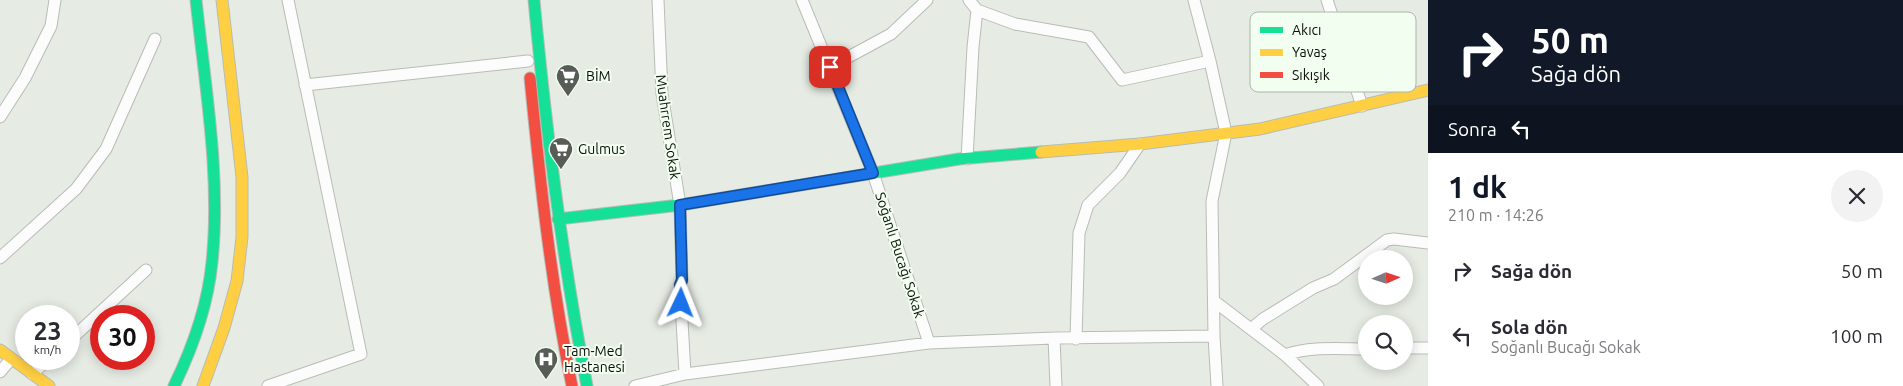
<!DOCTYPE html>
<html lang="tr">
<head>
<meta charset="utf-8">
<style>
  body { margin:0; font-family:Ubuntu,sans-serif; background:#f2f2f3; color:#2b2b33; height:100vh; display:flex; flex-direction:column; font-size:19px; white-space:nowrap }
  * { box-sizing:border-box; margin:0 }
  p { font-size:16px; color:#7c7c81 }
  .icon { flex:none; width:28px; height:28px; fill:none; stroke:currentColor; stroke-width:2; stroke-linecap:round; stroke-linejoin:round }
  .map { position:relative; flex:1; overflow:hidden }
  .details { display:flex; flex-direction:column; background:#fff; width:475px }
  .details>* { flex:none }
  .banner { background:#111827; color:#fff; overflow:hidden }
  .needle { width:32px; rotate:87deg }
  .controls { position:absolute; left:1358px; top:250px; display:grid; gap:10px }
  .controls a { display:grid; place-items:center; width:55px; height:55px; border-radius:50%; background:#fff; box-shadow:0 2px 12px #0003; font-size:25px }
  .speed { position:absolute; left:15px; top:305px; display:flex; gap:10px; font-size:25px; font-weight:700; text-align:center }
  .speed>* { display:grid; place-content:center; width:65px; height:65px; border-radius:50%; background:#fff; box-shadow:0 2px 12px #0003; line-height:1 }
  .speed small { font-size:12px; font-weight:400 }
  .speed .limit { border:8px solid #d22; background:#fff; color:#111 }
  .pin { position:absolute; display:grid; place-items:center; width:42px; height:42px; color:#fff; margin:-21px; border-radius:10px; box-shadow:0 2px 8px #0006 }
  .me { position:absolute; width:55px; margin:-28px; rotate:2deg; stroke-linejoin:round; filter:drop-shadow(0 0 4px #0008) }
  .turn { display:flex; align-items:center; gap:18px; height:105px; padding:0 20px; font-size:22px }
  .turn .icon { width:65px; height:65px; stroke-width:2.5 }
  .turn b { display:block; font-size:35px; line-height:42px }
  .then { display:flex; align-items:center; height:48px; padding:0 20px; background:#0003; gap:10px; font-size:19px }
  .round { display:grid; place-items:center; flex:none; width:52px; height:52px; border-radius:26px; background:#f2f2f3 }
  .headline { display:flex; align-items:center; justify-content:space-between; height:85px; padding:0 20px }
  h1 { font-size:30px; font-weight:600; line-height:38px; color:#111827 }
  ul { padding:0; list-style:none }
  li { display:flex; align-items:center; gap:15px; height:65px; padding:0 20px }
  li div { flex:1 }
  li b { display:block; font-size:19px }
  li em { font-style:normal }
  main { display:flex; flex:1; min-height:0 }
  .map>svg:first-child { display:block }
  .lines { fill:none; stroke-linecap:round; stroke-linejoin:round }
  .street-casing { stroke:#b8bcb6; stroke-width:13 }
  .fast-casing { stroke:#b8bcb6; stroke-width:13 }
  .slow-casing { stroke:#b8bcb6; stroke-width:13 }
  .jam-casing { stroke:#b8bcb6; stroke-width:13 }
  .street { stroke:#fbfcfb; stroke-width:11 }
  .fast { stroke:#16e098; stroke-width:11 }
  .slow { stroke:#ffcf43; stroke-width:11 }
  .jam { stroke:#f24e42; stroke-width:11 }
  .route-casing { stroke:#114b97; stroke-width:12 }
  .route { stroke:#1a73e8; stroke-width:9 }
  .labels { text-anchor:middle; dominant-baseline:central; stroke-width:4; stroke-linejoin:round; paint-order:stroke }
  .poi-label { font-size:14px; fill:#0a0e09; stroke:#f2feef; text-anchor:start }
  .street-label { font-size:14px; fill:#0a0e09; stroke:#f2feef }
  .key { fill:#f2feef; stroke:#acb6aa; stroke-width:1 }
  .key-label { font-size:14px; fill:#0a0e09 }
</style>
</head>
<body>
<main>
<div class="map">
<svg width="1428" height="386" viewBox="0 0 1428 386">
  <rect width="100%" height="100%" fill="#e6ece4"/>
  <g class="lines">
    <g class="street-casing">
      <path id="street" d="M658 0 662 94 680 205 682 280 680 285 685 374
        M802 0 873 173 929 343
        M969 0 977 10 1015 24 1089 37 1122 80 1210 61
        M1194 0 1210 61 1226 133 1212 201 1214 336 1217 386
        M1327 0 1362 106
        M830 67 891 34 927 0
        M305 85 528 61
        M0 117 25 78 51 26 55 0
        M967 159 973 47 977 10
        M0 258 76 189 106 149 155 39
        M1214 301 1285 355 1318 386
        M1251 329 1263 319 1313 288 1334 279 1387 240 1394 239 1428 243
        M1054 338 1056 386
        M1076 339 1079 233 1088 205 1120 173 1140 144
        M69 341 146 270
        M1404 348H1428
        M1285 355C1310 346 1340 349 1366 349
        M0 372 11 359
        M32 374 49 359
        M268 386 361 354 288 0
        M635 386 685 374 929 343 1054 338 1214 336"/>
    </g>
    <g class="fast-casing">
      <path id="fast" d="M534 0C546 130 562 258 587 386
        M558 219 680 205 959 159 1041 152
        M174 386C192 349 208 304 212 262 221 176 205 86 196 0"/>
    </g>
    <g class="slow-casing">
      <path id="slow" d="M1041 152 1140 144 1260 129 1428 90
        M0 350 49 386
        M203 386 224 328 237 281 242 237V177L222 0"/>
    </g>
    <g class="jam-casing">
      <path id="jam" d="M530 78C540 181 551 284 572 386"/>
    </g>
    <use href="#street" class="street"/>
    <use href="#fast" class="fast"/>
    <use href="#slow" class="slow"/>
    <use href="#jam" class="jam"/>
  </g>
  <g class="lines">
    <g class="route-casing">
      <path id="route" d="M681 303 680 285 682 280 680 205 873 173 830 67"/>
    </g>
    <use href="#route" class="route"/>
  </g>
  <defs>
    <g id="supermarket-pin" transform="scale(1.25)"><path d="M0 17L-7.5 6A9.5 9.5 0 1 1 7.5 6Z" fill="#575c56" stroke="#f2feef"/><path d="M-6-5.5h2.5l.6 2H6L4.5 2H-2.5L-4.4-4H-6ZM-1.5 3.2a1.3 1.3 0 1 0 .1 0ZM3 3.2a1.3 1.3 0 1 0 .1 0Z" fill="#fff"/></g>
    <g id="hospital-pin" transform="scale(1.25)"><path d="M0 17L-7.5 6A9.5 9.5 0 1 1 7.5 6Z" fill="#575c56" stroke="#f2feef"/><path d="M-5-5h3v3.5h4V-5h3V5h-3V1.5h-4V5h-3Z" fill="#fff"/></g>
  </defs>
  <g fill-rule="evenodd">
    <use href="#supermarket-pin" x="568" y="76"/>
    <use href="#supermarket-pin" x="561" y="149"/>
    <use href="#hospital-pin" x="546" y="359"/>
  </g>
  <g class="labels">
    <g class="poi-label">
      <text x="586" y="76">BİM</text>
      <text x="578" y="149">Gulmus</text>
      <text x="564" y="351">Tam-Med<tspan x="564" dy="16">Hastanesi</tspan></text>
    </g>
    <g class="street-label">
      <text transform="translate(668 127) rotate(82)">Muahrrem Sokak</text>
      <text transform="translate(900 255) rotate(72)">Soğanlı Bucağı Sokak</text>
    </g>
  </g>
  <rect x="1250" y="12" width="166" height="80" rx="8" class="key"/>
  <rect x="1260" y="27" width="23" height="6" fill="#16e098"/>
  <rect x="1260" y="49" width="23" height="7" fill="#ffcf43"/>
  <rect x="1260" y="72" width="23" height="6" fill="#f24e42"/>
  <g class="key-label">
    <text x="1292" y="35">Akıcı</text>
    <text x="1292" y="57">Yavaş</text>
    <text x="1292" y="80">Sıkışık</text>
  </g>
</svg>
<div class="controls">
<a><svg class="needle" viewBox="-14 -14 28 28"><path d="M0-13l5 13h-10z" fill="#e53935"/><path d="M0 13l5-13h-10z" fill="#7c7c81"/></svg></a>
<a><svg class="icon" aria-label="search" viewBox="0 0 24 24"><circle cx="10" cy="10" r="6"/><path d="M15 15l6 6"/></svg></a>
</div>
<div class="speed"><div>23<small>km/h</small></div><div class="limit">30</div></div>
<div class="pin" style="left:830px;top:67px;background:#d93025"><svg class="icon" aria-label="arrive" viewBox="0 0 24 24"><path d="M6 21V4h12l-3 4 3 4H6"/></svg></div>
<svg class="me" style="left:681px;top:303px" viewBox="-20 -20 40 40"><path d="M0-17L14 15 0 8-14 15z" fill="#1a73e8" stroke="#fff" stroke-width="4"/></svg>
</div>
<section class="details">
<div class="banner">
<div class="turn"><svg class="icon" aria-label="right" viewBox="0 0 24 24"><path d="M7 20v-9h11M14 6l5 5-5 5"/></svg><div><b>50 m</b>Sağa dön</div></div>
<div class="then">Sonra<svg class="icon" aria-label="left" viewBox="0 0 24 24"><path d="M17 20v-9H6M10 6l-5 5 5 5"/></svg></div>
</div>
<div class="headline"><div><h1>1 dk</h1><p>210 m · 14:26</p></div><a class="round"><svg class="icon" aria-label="close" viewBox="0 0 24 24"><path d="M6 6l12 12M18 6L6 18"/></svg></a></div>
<ul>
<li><svg class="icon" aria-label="right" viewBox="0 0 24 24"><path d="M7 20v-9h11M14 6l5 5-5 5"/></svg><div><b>Sağa dön</b></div><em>50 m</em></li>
<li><svg class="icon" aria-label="left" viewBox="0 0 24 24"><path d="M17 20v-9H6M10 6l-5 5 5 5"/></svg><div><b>Sola dön</b><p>Soğanlı Bucağı Sokak</p></div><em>100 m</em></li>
</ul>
</section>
</main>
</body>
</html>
